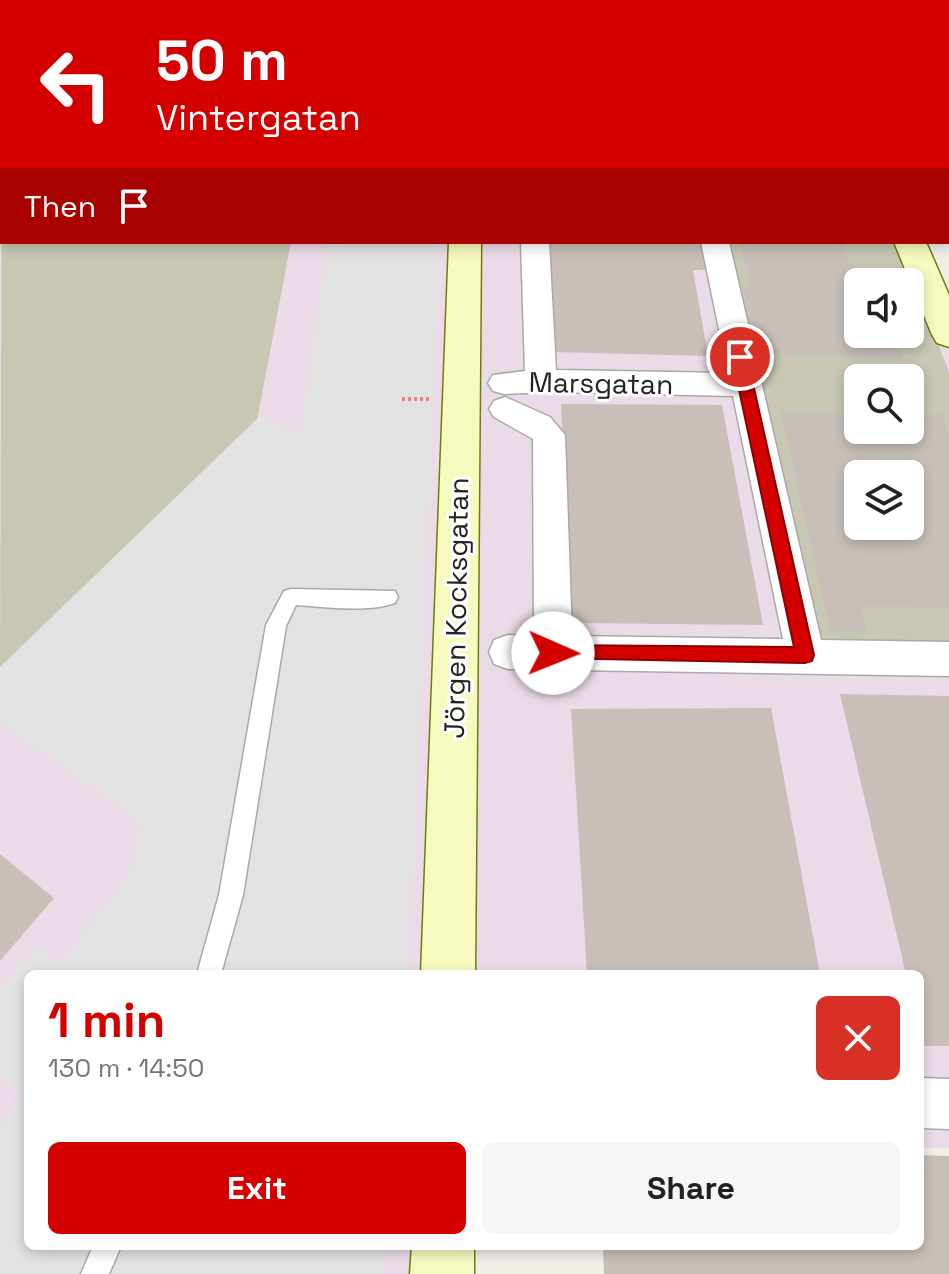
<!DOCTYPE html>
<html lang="en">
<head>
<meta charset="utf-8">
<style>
  body { margin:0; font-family:"Space Grotesk",sans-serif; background:#f6f6f6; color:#202124; height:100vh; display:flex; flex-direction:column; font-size:30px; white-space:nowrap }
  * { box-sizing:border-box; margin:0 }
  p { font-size:26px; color:#757577 }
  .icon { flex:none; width:44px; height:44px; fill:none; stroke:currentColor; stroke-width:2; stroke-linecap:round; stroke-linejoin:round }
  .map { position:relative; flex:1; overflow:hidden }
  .drawer { position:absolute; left:24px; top:970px; width:900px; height:280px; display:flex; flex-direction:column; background:#fff; border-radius:12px; box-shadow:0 4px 12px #0003 }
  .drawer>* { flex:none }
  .guide { position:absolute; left:0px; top:0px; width:950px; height:244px; box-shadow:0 4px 12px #0003; background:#d40000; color:#fff; overflow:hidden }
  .buttons { position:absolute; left:844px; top:268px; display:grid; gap:16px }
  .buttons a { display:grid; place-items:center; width:80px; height:80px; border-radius:12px; background:#fff; box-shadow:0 4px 12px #0003; font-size:40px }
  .pin { position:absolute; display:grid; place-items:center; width:68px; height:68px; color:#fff; margin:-34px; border:4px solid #fff; border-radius:50%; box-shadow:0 2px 8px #0007 }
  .me { position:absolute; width:88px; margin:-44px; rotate:91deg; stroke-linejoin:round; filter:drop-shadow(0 0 6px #0008) }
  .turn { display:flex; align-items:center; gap:28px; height:168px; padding:0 24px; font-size:36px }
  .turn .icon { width:104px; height:104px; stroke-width:2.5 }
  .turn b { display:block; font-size:56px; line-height:68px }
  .then { display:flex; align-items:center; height:76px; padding:0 24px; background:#0003; gap:16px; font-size:30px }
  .round { display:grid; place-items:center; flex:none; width:84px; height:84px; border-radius:12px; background:#f6f6f6 }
  .overview { display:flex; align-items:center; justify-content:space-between; height:136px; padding:0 24px }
  h1 { font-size:48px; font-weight:600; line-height:60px; color:#d40000 }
  .action { display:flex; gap:16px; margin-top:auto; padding:16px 24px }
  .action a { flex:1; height:92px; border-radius:12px; background:#d40000; color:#fff; font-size:32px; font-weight:600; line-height:92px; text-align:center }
  .action a+a { background:#f6f6f6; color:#202124 }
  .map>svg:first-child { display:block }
  .industrial { fill:#ebdbe8; fill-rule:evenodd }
  .construction { fill:#c7c7b4; fill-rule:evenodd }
  .parking { fill:#e2e2e2 }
  .building { fill:#c7bfb8; fill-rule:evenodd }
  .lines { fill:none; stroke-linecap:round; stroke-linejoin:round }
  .lane-casing { stroke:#a9a9a9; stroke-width:3 }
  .street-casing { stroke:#a9a9a9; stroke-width:3 }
  .secondary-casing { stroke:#707d05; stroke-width:3 }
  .path { stroke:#fa8072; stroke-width:4; stroke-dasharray:3 3; stroke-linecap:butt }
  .lane { fill:#fff; fill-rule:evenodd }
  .street { fill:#fff; fill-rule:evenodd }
  .secondary { fill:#f7fabf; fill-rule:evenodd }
  .route { fill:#d40000; stroke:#8a0000; stroke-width:2 }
  .labels { text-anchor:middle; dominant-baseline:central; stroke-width:6; stroke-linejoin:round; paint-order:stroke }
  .street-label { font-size:28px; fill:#222; stroke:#fff }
</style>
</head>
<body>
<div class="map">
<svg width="949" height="1274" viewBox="0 0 949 1274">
  <rect width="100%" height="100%" fill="#f2efe9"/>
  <path class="industrial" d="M0 0H820L2 2V242H915L949 332V1148H920V974H28V1246H448L439 1274H0ZM858 282H910V334H858ZM858 378H910V430H858ZM858 474H910V526H858Z"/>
  <path class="construction" d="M2 99V242H291L255 431 0 676Z
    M726 242H899L949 372V647L814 646ZM858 282H910V334H858ZM858 378H910V430H858ZM858 474H910V526H858Z"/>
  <path class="parking" d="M328 242H441L409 974H28V1246H387L383 1274H0V1128L22 1097 0 1079V987L35 948 61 962 129 876 140 821 0 723V667L260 416 300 434Z"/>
  <path class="building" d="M547 242H705L711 270H693L708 356 554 352Z
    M740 242H843L844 255 871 282H858V334H895L904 361 823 355 793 357 791 353 759 356 744 292 750 279Z
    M561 404 722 405 763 625 573 623Z
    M781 412 858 413V430H910V414H941L949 437V607L861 606 867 631H830ZM858 474H910V526H858Z
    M840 694 949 696V1046H923L920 1032V974H906Z
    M771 708 820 974H587L571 709Z
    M0 854 54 898 0 961Z
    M920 1155 949 1156V1274H604L603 1246H920Z"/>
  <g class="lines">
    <g class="lane-casing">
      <path id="lane" d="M161 0H174L159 2Z
        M0 78H2V86H0Z
        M2 95V103L0 104V96Z
        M291 589 395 591 398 597 395 603C365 613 328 607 296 605L286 626 243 895 221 974H197L219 895 266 625 284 591Z
        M93 1246H121L109 1274H81Z"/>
    </g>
    <g class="street-casing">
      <path id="street" d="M651 0H673L674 2H652Z
        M521 242H549L556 370 728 373 701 242H729L821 640 949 642V676L508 669 494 664 489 652 494 640 508 635 534 636 533 439 494 417 489 409 494 401 505 397 550 417 565 435 572 636 783 639 733 396 554 392 504 394 493 391 488 383 493 375 525 371Z
        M920 1078 949 1079V1129L920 1128Z"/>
    </g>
    <g class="secondary-casing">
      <path id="secondary" d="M457 0H481V2H457Z
        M802 0H826L827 2H803Z
        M449 242H481L475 974H421Z
        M894 242H926L949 295V347L937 343 932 335Z
        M412 1246H474V1274H410Z"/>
    </g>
    <path class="path" d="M402 399H429"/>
    <use href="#lane" class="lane"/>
    <use href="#street" class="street"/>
    <use href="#secondary" class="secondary"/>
  </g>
  <path class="route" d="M740 352 747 357 814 655 812 661 805 663 547 658 544 653 547 647 553 645 794 647 732 357Z"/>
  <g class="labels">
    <g class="street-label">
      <text transform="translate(601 383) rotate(1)">Marsgatan</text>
      <text transform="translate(456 608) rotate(-89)">Jörgen Kocksgatan</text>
    </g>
  </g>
</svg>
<div class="buttons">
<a><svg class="icon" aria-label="sound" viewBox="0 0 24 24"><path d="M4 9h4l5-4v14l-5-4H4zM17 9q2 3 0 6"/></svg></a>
<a><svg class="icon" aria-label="search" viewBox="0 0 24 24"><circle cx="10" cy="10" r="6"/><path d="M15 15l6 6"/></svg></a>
<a><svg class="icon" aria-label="layers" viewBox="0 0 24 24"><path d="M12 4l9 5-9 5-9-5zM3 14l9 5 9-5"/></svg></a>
</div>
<div class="pin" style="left:740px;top:357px;background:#d93025"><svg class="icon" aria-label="arrive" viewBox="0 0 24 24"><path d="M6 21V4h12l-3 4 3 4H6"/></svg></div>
<svg class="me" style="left:553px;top:653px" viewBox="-20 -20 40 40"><circle r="19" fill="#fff"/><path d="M0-13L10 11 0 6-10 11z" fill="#d40000"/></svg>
<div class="guide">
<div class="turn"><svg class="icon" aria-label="left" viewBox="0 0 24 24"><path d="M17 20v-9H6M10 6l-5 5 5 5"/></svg><div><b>50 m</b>Vintergatan</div></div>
<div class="then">Then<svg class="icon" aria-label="arrive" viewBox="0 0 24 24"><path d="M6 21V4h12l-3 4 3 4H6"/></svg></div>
</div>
<section class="drawer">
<div class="overview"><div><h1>1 min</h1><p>130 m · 14:50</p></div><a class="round" style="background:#d93025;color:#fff"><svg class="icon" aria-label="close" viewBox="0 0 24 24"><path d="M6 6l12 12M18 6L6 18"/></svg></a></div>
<div class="action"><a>Exit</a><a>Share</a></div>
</section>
</div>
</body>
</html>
